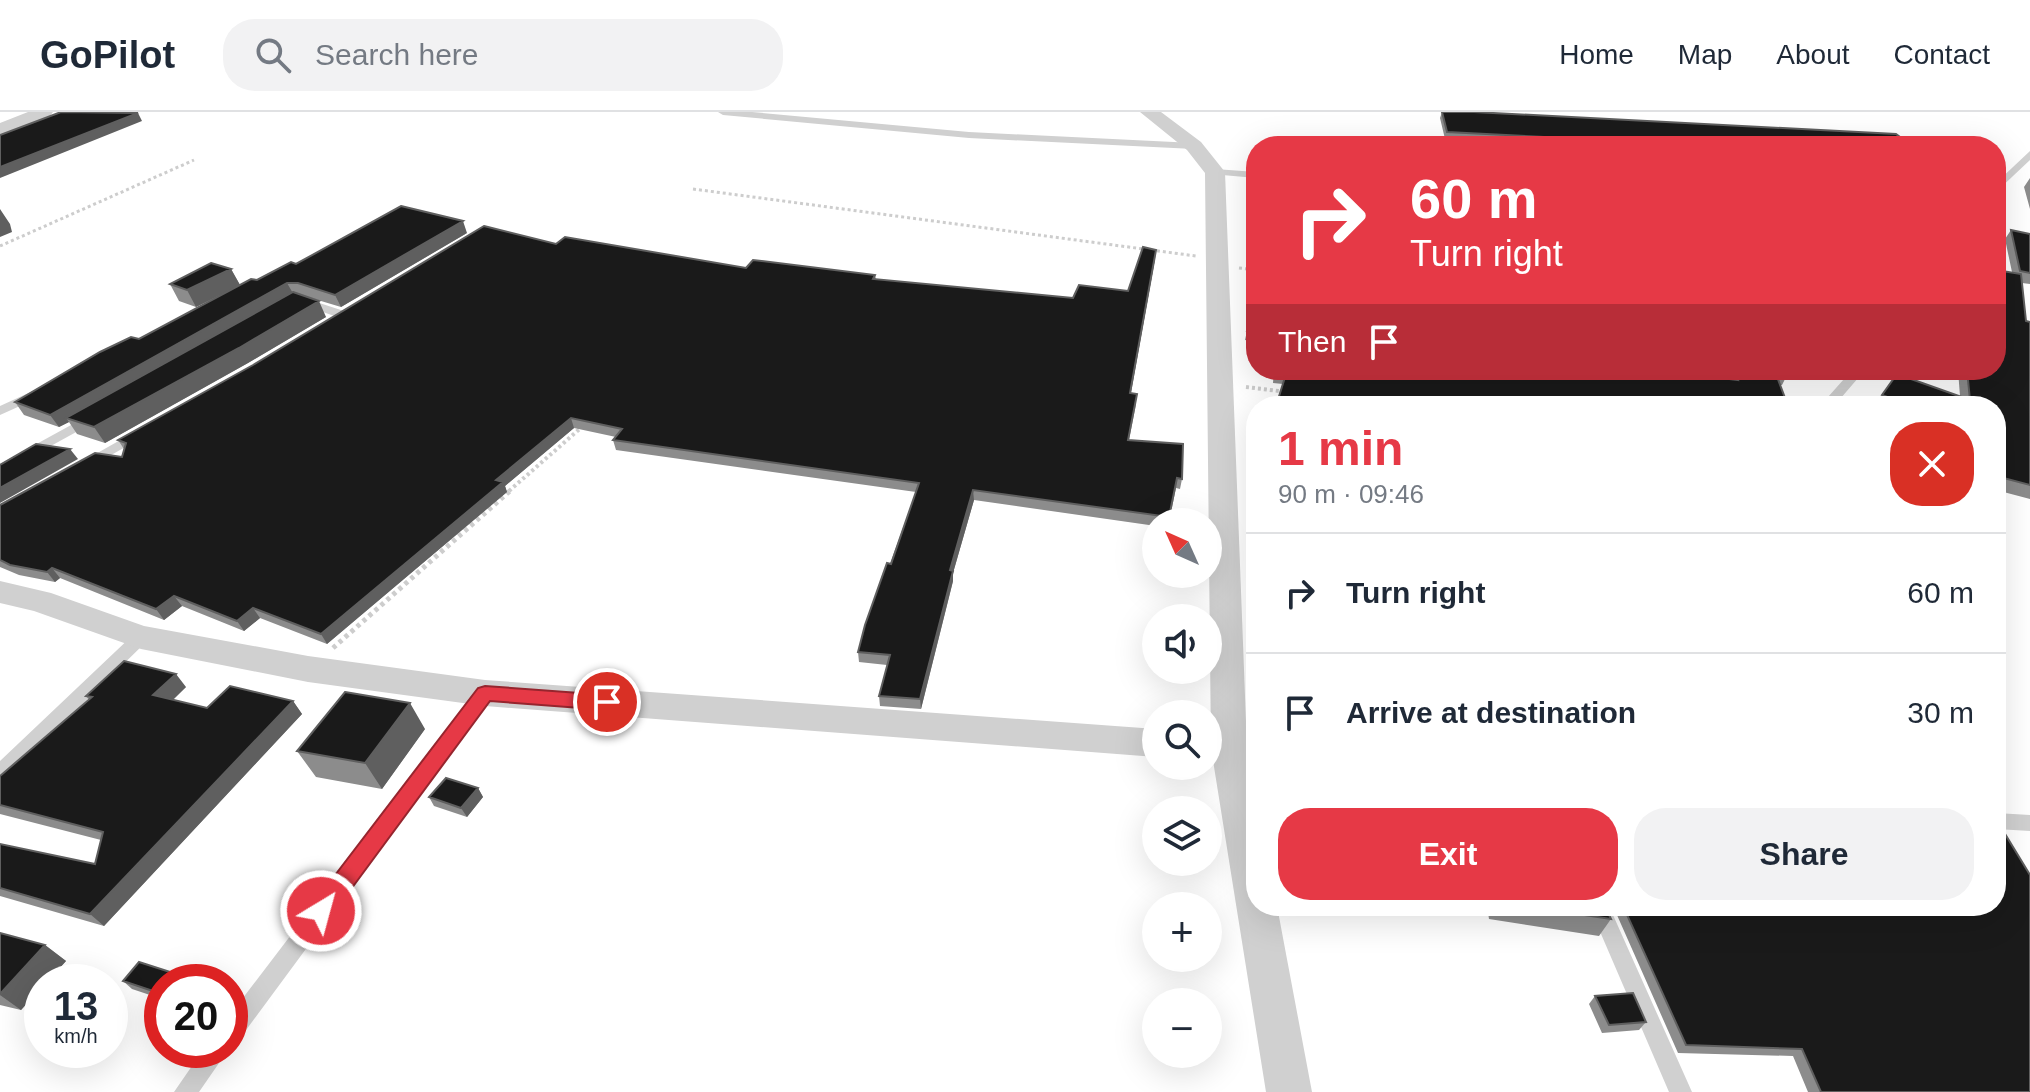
<!DOCTYPE html>
<html lang="en">
<head>
<meta charset="utf-8">
<style>
  body { margin:0; font-family:Arial,sans-serif; background:#f2f2f3; color:#1f2937; height:100vh; display:flex; flex-direction:column; font-size:30px; white-space:nowrap }
  * { box-sizing:border-box; margin:0 }
  p { font-size:26px; color:#747a83 }
  .icon { flex:none; width:44px; height:44px; fill:none; stroke:currentColor; stroke-width:2; stroke-linecap:round; stroke-linejoin:round }
  .map { position:relative; flex:1; overflow:hidden }
  .side { position:absolute; left:1246px; top:284px; width:760px; height:520px; display:flex; flex-direction:column; background:#fff; border-radius:32px; box-shadow:0 8px 32px #0002 }
  .side>* { flex:none }
  .guide { position:absolute; left:1246px; top:24px; width:760px; height:244px; border-radius:32px; box-shadow:0 8px 32px #0002; background:#e63946; color:#fff; overflow:hidden }
  .needle { width:52px; rotate:315deg }
  .tools { position:absolute; left:1142px; top:396px; display:grid; gap:16px }
  .tools a { display:grid; place-items:center; width:80px; height:80px; border-radius:50%; background:#fff; box-shadow:0 8px 32px #0002; font-size:40px }
  .speed { position:absolute; left:24px; top:852px; display:flex; gap:16px; font-size:40px; font-weight:700; text-align:center }
  .speed>* { display:grid; place-content:center; width:104px; height:104px; border-radius:50%; background:#fff; box-shadow:0 8px 32px #0002; line-height:1 }
  .speed small { font-size:20px; font-weight:400 }
  .speed .limit { border:12px solid #d22; background:#fff; color:#111 }
  .pin { position:absolute; display:grid; place-items:center; width:68px; height:68px; color:#fff; margin:-34px; border:4px solid #fff; border-radius:50%; box-shadow:0 2px 8px #0007 }
  .me { position:absolute; width:88px; margin:-44px; rotate:37deg; stroke-linejoin:round; filter:drop-shadow(0 0 6px #0008) }
  .turn { display:flex; align-items:center; gap:28px; height:168px; padding:0 32px; font-size:36px }
  .turn .icon { width:104px; height:104px; stroke-width:2.5 }
  .turn b { display:block; font-size:56px; line-height:68px }
  .then { display:flex; align-items:center; height:76px; padding:0 32px; background:#0003; gap:16px; font-size:30px }
  .round { display:grid; place-items:center; flex:none; width:84px; height:84px; border-radius:32px; background:#f2f2f3 }
  .overview { display:flex; align-items:center; justify-content:space-between; height:136px; padding:0 32px }
  h1 { font-size:48px; font-weight:600; line-height:60px; color:#e63946 }
  .cta { display:flex; gap:16px; margin-top:auto; padding:16px 32px }
  .cta a { flex:1; height:92px; border-radius:32px; background:#e63946; color:#fff; font-size:32px; font-weight:600; line-height:92px; text-align:center }
  .cta a+a { background:#f2f2f3; color:#1f2937 }
  ul { padding:0; list-style:none }
  li { display:flex; align-items:center; gap:24px; height:120px; padding:0 32px; border-top:2px solid #e0e1e3 }
  li div { flex:1 }
  li b { display:block; font-size:30px }
  li em { font-style:normal }
  header { display:flex; align-items:center; gap:48px; box-sizing:border-box; height:112px; padding:0 40px; background:#fff; border-bottom:2px solid #e0e1e3 }
  header strong { font-size:38px }
  nav { display:flex; gap:44px; margin-inline-start:auto; font-size:28px }
  .search { width:560px; height:72px; background:#f2f2f3; display:flex; align-items:center; gap:20px; box-sizing:border-box; padding:0 28px; border-radius:32px; color:#747a83; font-size:30px }
  .map>svg:first-child { display:block }
  .lines { fill:none; stroke-linecap:round; stroke-linejoin:round }
  .path-far2 { stroke:#cdcdcd; stroke-width:3; stroke-dasharray:3 3; stroke-linecap:butt }
  .path-far1 { stroke:#cdcdcd; stroke-width:4; stroke-dasharray:3 3; stroke-linecap:butt }
  .path { stroke:#cdcdcd; stroke-width:5; stroke-dasharray:4 4; stroke-linecap:butt }
  .service { fill:#d0d0d0; fill-rule:evenodd }
  .minor { fill:#d0d0d0; fill-rule:evenodd }
  .wall { fill:#8c8c8c }
  .shaded-wall { fill:#5f5f5f }
  .building { fill:#1a1a1a; stroke:#5f5f5f; stroke-width:2 }
  .route { fill:#e63946; stroke:#96252e; stroke-width:2 }
</style>
</head>
<body>
<header>
<strong>GoPilot</strong>
<div class="search"><svg class="icon" aria-label="search" viewBox="0 0 24 24"><circle cx="10" cy="10" r="6"/><path d="M15 15l6 6"/></svg>Search here</div>
<nav><a>Home</a><a>Map</a><a>About</a><a>Contact</a></nav>
</header>
<div class="map">
<svg width="2030" height="980" viewBox="0 0 2030 980">
  <rect width="100%" height="100%" fill="#fff"/>
  <g class="lines">
    <path class="path-far2" d="M693 77 1196 144
      M0 134 194 48
      M1239 156 1256 158"/>
    <path class="path-far1" d="M1246 275 1287 280
      M509 379 583 314"/>
    <path class="path" d="M333 536 512 377"/>
    <path class="service" d="M718 0H752L969 20 1194 31 1199 34 1194 37 969 26 723 3Z
      M2030 39V48L1996 80V71Z
      M1215 57 1256 60V66L1211 62 1210 60Z
      M301 185 347 200 349 203 343 207 297 191V187Z
      M1852 258H1865L1834 294H1820Z
      M35 278 40 279V285L0 303V294Z
      M93 301 100 305 98 308 0 362V352Z
      M138 318 145 322 143 325 90 355 85 356 78 352Z
      M141 519 147 521 149 525 147 529 7 666 0 668V649L135 521Z
      M485 574 491 576 494 581 491 586 238 929 230 932V903L479 576Z
      M1229 629 1256 633V647L1223 641 1220 636 1223 631Z
      M1996 701 2030 703V719L1996 717Z
      M1589 794H1609L1692 980H1669Z
      M203 938H228L199 980H174Z"/>
    <path class="minor" d="M28 0H53L50 4 0 23V11Z
      M1140 0H1161L1201 30 1225 60 1247 636 1256 683V794H1277L1312 980H1266L1211 636 1205 61 1187 38Z
      M0 469 51 481 144 514 308 544 485 568 1156 617V645L485 594 308 570 141 537 34 499 0 491Z"/>
  </g>
  <path class="wall" d="M1442 0H1474L1912 34H1561L1445 27 1440 6Z
    M2030 66V97L2024 75Z
    M1256 72V147L1247 128 1252 81Z
    M2011 118 2030 122V172L2022 171 2026 209 2030 210V387L1996 378V294H1875L1897 262 1960 284 1958 258H1996L2012 160 2005 127Z
    M467 121 341 195 301 183 326 205 248 251 105 331 77 322 69 310 59 315 24 303 15 290 139 227 229 179 196 195 179 189 170 172 231 157 240 173 257 168 296 152Z
    M556 132 746 156 875 163 876 167 1073 186 1128 179 1155 147 1131 281 1136 292 1129 328 1182 367 1180 377 1176 376 1169 410H1156V414L974 388 953 461V469L921 597 880 594 879 584 887 553 859 550 858 540 916 380 616 338 613 328 616 325 574 316 505 374 507 380 327 532 260 506 244 519 182 494 164 508 60 466 55 470 19 463 0 455V393L122 345 124 337 118 328Z
    M1256 191V230L1245 228 1247 219Z
    M1274 258H1680V261L1729 267 1726 258H1785L1787 263 1782 273 1283 272 1273 271Z
    M186 575 173 588 207 596 293 589 302 602 104 814 0 784V732L95 752 101 728 0 702V664L89 588 86 584Z
    M1256 579V619L1252 618Z
    M425 617 382 677 316 665 297 639Z
    M478 676 483 685 467 705 434 694 429 685Z
    M1487 794H1605L1611 807 1599 824 1489 807Z
    M1613 794H1996L2030 980H1808L1793 944 1678 941Z
    M0 821 45 833 66 849 47 870H42V875L21 898 0 893Z
    M123 869H198L199 870H162V887L132 877Z
    M1595 884 1646 910 1639 918 1602 921 1589 892Z"/>
  <path class="shaded-wall" d="M138 1 142 9 0 66V55Z
    M0 97 10 112 12 120 0 125Z
    M463 109 467 121 341 195 335 183Z
    M1156 138 1155 147 1129 290 1130 281Z
    M231 157 240 173 196 195 187 178Z
    M287 171 294 183 66 306 69 310 59 315 50 303Z
    M319 189 326 205 248 251 105 331 94 315Z
    M571 306 574 316 505 374 507 380 327 532 321 522 496 368Z
    M70 337 78 347 0 391V376Z
    M973 378 974 388 953 461V469L921 597 920 587 950 458Z
    M52 456 60 466 55 470 47 460Z
    M174 484 182 494 164 508 156 497Z
    M253 496 260 506 244 519 237 509Z
    M176 562 186 575 164 596 153 583Z
    M293 589 302 602 104 814 90 802Z
    M410 591 425 617 382 677 365 651Z
    M478 676 483 685 467 705 461 696Z
    M45 833 66 849 47 870H42V875L21 898 0 883Z"/>
  <path class="building" d="M61 0 138 1 0 55V23Z
    M1442 0H1474L1896 22 1912 34H1698L1565 29 1564 26 1447 20Z
    M1253 72H1256V134L1249 118Z
    M401 94 463 109 335 183 298 171H287L50 303 15 290 100 240 131 225 139 227 251 167 257 168 291 150 296 152Z
    M484 114 556 132 565 125 746 156 753 148 875 163 873 167 1073 186 1079 173 1128 179 1143 135 1156 138 1130 281 1137 282 1128 328 1183 332 1182 367 1177 366 1169 405 973 378 950 458 953 459 920 587 879 584 890 543 858 540 865 513 887 451 891 452 919 371 613 328 622 317 571 306 496 368 503 370 321 522 253 496 237 509 174 484 156 497 52 456 47 460 10 453 0 448V393L95 341 122 345 126 331 118 328 253 253Z
    M2011 118 2030 122V161L2020 159Z
    M211 151 231 157 187 178 170 172Z
    M1996 158 2021 162 2026 209 2030 210V373L1996 364V294H1893L1898 289 1882 283 1897 262 1970 288 1967 258H1996Z
    M293 180 319 189 239 236 94 315 66 306Z
    M1255 191H1256V220L1247 219Z
    M1275 258H1680V261L1738 268 1734 258H1785L1787 263 1776 262 1788 294H1276L1286 262 1275 261Z
    M36 332 70 337 0 376V353Z
    M124 549 176 562 153 583 207 596 230 574 293 589 90 802 0 776V732L95 752 103 720 0 693V664L92 585 86 584Z
    M345 580 410 591 365 651 297 639Z
    M446 666 478 676 461 696 429 685Z
    M1996 712H1999L2030 763V980H1821L1802 937 1686 933 1623 794H1996Z
    M1524 794H1605L1611 807Z
    M0 821 45 833 0 882Z
    M139 850 198 869 197 870H162V882L123 869Z
    M1633 881 1646 910 1609 913 1595 884Z"/>
  <path class="route" d="M485 574 607 583 614 585 617 590 614 596 607 598 490 589 329 807 321 810 313 807 309 799 313 792 478 576Z"/>
</svg>
<div class="tools">
<a><svg class="needle" viewBox="-14 -14 28 28"><path d="M0-13l5 13h-10z" fill="#e53935"/><path d="M0 13l5-13h-10z" fill="#747a83"/></svg></a>
<a><svg class="icon" aria-label="sound" viewBox="0 0 24 24"><path d="M4 9h4l5-4v14l-5-4H4zM17 9q2 3 0 6"/></svg></a>
<a><svg class="icon" aria-label="search" viewBox="0 0 24 24"><circle cx="10" cy="10" r="6"/><path d="M15 15l6 6"/></svg></a>
<a><svg class="icon" aria-label="layers" viewBox="0 0 24 24"><path d="M12 4l9 5-9 5-9-5zM3 14l9 5 9-5"/></svg></a>
<a>+</a>
<a>−</a>
</div>
<div class="speed"><div>13<small>km/h</small></div><div class="limit">20</div></div>
<div class="pin" style="left:607px;top:590px;background:#d93025"><svg class="icon" aria-label="arrive" viewBox="0 0 24 24"><path d="M6 21V4h12l-3 4 3 4H6"/></svg></div>
<svg class="me" style="left:321px;top:799px" viewBox="-20 -20 40 40"><circle r="17" fill="#e63946" stroke="#fff" stroke-width="3"/><path d="M0-11L8 9 0 5-8 9z" fill="#fff"/></svg>
<div class="guide">
<div class="turn"><svg class="icon" aria-label="right" viewBox="0 0 24 24"><path d="M7 20v-9h11M14 6l5 5-5 5"/></svg><div><b>60 m</b>Turn right</div></div>
<div class="then">Then<svg class="icon" aria-label="arrive" viewBox="0 0 24 24"><path d="M6 21V4h12l-3 4 3 4H6"/></svg></div>
</div>
<section class="side">
<div class="overview"><div><h1>1 min</h1><p>90 m · 09:46</p></div><a class="round" style="background:#d93025;color:#fff"><svg class="icon" aria-label="close" viewBox="0 0 24 24"><path d="M6 6l12 12M18 6L6 18"/></svg></a></div>
<ul>
<li><svg class="icon" aria-label="right" viewBox="0 0 24 24"><path d="M7 20v-9h11M14 6l5 5-5 5"/></svg><div><b>Turn right</b></div><em>60 m</em></li>
<li><svg class="icon" aria-label="arrive" viewBox="0 0 24 24"><path d="M6 21V4h12l-3 4 3 4H6"/></svg><div><b>Arrive at destination</b></div><em>30 m</em></li>
</ul>
<div class="cta"><a>Exit</a><a>Share</a></div>
</section>
</div>
</body>
</html>
